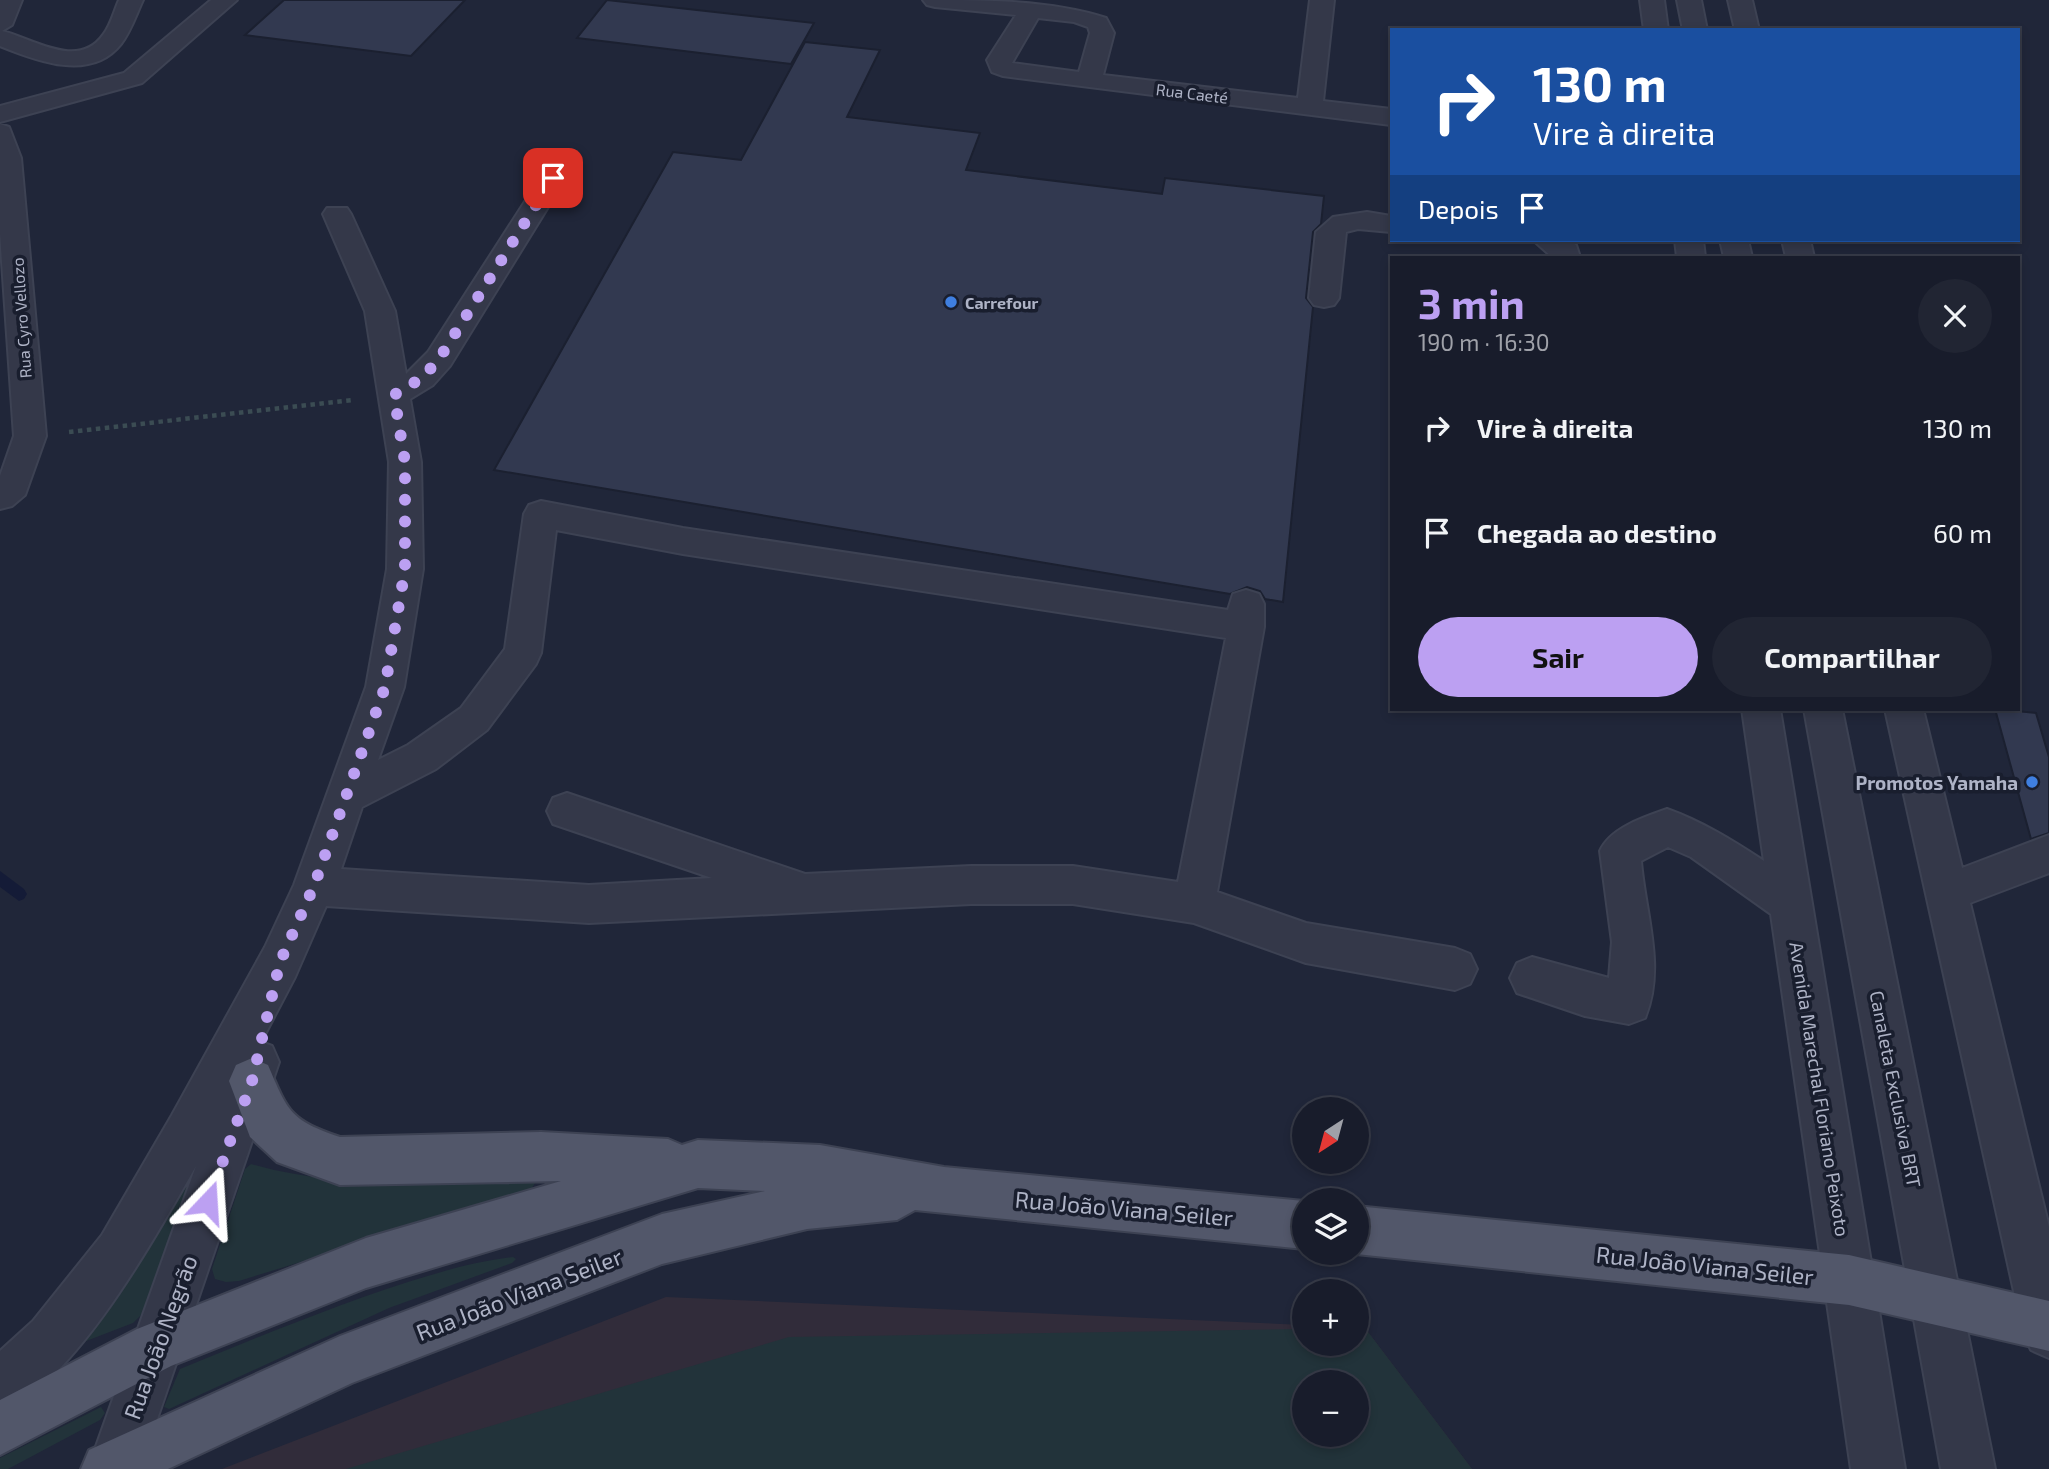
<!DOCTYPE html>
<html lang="pt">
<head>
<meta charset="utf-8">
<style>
  body { margin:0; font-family:"Exo 2",sans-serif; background:#212533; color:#f1f3f6; height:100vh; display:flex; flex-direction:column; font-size:26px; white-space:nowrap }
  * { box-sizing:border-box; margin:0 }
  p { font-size:23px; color:#9fa1a9 }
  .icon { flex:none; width:38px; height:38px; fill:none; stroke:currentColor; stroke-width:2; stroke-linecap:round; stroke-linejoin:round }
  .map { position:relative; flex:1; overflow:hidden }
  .panel { position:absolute; left:1390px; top:256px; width:630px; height:455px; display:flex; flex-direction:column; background:#181c2b; border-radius:0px; box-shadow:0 4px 10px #0003,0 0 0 2px #363a47 }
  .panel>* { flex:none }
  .hud { position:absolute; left:1390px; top:28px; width:630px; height:214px; border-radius:0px; box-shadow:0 4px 10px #0003,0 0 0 2px #363a47; background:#1a4fa0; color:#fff; overflow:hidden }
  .needle { width:46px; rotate:216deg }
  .fabs { position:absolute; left:1292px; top:1097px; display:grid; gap:14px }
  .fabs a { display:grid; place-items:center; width:77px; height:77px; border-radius:50%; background:#181c2b; box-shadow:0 4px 10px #0003,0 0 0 2px #363a47; font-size:35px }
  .pin { position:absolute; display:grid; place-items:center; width:60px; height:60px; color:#fff; margin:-30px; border-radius:14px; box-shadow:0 4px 10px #0006 }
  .me { position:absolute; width:77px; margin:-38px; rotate:20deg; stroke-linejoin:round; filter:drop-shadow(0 0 5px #0008) }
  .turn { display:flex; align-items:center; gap:24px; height:147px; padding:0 28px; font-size:32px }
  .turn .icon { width:91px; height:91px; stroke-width:2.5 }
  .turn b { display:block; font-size:49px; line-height:60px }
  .then { display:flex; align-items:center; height:66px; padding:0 28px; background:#0003; gap:14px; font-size:26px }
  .round { display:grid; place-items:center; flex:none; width:74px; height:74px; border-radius:37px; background:#212533 }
  .summary { display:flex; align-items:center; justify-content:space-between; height:119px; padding:0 28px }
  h1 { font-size:42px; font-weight:700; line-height:52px; color:#bca0f2 }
  .action { display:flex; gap:14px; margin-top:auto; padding:14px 28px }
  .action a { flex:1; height:80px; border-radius:42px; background:#bca0f2; color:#111; font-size:28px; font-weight:700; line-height:80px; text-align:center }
  .action a+a { background:#212533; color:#f1f3f6 }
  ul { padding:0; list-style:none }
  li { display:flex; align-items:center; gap:21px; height:105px; padding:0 28px }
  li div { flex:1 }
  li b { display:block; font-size:26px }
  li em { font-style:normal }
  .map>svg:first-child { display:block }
  .medical { fill:#312c3a; fill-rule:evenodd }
  .green { fill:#22333a; fill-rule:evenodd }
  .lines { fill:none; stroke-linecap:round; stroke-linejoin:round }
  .stream { fill:#141b37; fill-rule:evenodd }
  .building { fill:#323950; stroke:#1b2030; stroke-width:2 }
  .minor-casing { stroke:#3d4253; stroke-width:4 }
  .major-casing { stroke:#3d4253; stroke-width:4 }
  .path { stroke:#3b4c53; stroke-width:4.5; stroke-dasharray:4.5 4.5; stroke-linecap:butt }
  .minor { fill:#343849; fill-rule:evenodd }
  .major { fill:#52576a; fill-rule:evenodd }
  .route { stroke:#bca0f2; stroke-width:12; stroke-dasharray:0 21.6 }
  .shop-dot { fill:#3f7fe0; stroke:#191e2e; stroke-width:2.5 }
  .labels { text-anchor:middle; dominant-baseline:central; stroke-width:7; stroke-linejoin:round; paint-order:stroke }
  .far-street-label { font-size:16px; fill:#aeb3c6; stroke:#191e2e }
  .far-poi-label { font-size:16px; font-weight:bold; fill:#aeb3c6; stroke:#191e2e; text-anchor:start }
  .poi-label { font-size:19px; font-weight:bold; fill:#aeb3c6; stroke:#191e2e; text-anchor:end }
  .street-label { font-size:19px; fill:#aeb3c6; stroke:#191e2e }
  .near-street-label { font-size:23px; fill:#aeb3c6; stroke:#191e2e }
</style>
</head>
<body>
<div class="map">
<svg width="2049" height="1469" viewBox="0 0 2049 1469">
  <rect width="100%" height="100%" fill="#202639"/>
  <path class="medical" d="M666 1297 1304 1325V1344H1356V1328H1365L1472 1469H222ZM1304 1382H1356V1435H1304Z"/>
  <path class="green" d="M205 1143 214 1144 142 1314 133 1323 81 1343 166 1219Z
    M251 1164C343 1191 442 1181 537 1180L530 1191 239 1281 226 1282 215 1279 212 1269 245 1169Z
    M513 1257 516 1259 512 1263 389 1308 169 1409 164 1407 180 1369C242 1343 305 1318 369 1295 417 1279 463 1263 513 1257Z
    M1356 1328H1365L1472 1469H346L789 1337 1304 1329V1344H1356ZM1356 1382V1435H1304V1382Z
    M101 1407 105 1413 100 1420 8 1469H0V1458Z"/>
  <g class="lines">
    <path class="stream" d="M0 871 24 889 27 894 24 899 19 901 0 887Z"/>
  </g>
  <path class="building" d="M284 0H465L411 56 245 35Z
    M607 0 814 23 791 64 577 38Z
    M805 42 880 50 847 117 980 133 966 170 1162 194 1165 178 1324 196 1321 224 1313 232 1306 298 1313 307 1283 602 1265 599 1260 591 1247 587 1230 594 494 470 673 152 741 160Z
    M1995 709 2036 713 2049 757V833L2031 839Z"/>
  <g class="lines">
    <g class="minor-casing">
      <path id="minor" d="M0 0H22L12 25 2 31C34 39 78 70 103 35 111 25 114 11 119 0H143C136 15 131 31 121 44 91 82 37 61 0 46Z
        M211 0H237L142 83 0 122V106L124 73Z
        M923 0C983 0 1051 0 1106 18L1114 33 1103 75 1298 98 1310 0H1334L1323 101 1391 109V125L1003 76 992 72 987 60 1016 15 935 7 927 5ZM1038 18 1074 22 1088 27 1090 33 1079 72 1012 63Z
        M1640 0H1664L1668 30H1644Z
        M1677 0H1701L1707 30H1683Z
        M1728 0H1752L1759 30H1735Z
        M0 124 9 127 21 158 46 436 25 495 12 506 0 509V476L14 436 0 233Z
        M553 170 562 172 566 178 450 366 433 385 410 399 421 462 423 569 404 687 378 760 408 745 461 708 505 649 524 514 529 505 541 501 683 528 1228 610 1233 594 1246 590 1259 594 1264 604V627L1217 892 1306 923 1455 948 1470 954 1477 969 1470 984 1455 990 1306 963 1194 923 1073 904H971L589 923 326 906 295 977 261 1042 272 1046 279 1062 140 1469H88L196 1166C155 1237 76 1382 0 1413V1351L33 1321 102 1235 172 1115 265 947 294 885 366 687 387 569 389 462 365 311 323 214 327 208H347L351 214 395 311 406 374 428 352 544 172ZM556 530 683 554 1226 638 1178 882 1073 866H971L805 874 567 793 553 798 547 811 553 824 712 878 589 885 341 869 362 807 436 769 487 730 536 664 541 653Z
        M1367 212 1391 216V232L1358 229 1346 232 1339 298 1334 305 1324 307 1314 305 1309 298 1316 232 1333 217Z
        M1533 240H1567L1576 245 1580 257H1552Z
        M1675 240H1703L1705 257H1677Z
        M1720 240H1748L1752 257H1724Z
        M1782 240H1810L1814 257H1786Z
        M1742 709H1780L1905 1469H1851L1771 914 1691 857 1668 847 1641 861C1645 913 1666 967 1645 1018L1629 1024 1585 1016 1517 993 1510 978 1517 963 1532 957 1609 978 1612 942 1600 851C1610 828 1644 817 1667 809 1703 822 1732 840 1764 861Z
        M1804 709H1842L1995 1469H1941Z
        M1885 709H1923L1962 868 2049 835V873L1970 903 2049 1227V1358L2031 1350 2023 1332Z"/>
    </g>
    <g class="major-casing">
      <path id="major" d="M252 1058 268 1065C288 1112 290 1120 340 1137L541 1132 668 1139 682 1145 698 1140 820 1145 944 1167 1304 1201V1249L915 1210 897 1220 807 1229 662 1264 352 1383 168 1469H81L89 1450 340 1336 662 1214 765 1191 698 1188 366 1288 171 1366 0 1455V1400L137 1329 366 1238 561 1181 340 1185 277 1162 250 1137 229 1081 236 1065Z
        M1356 1206 1849 1255 2049 1301V1351L1849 1305 1356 1254 1352 1253H1356Z"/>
    </g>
    <path class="path" d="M69 432 352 400"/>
    <use href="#minor" class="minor"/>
    <use href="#major" class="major"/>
  </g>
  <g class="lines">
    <path class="route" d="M208 1202 252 1081 280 962 314 886 385 687 405 569V462L394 395 422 378 439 359 553 178"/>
  </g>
  <g class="shop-dot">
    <circle cx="951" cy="302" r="7"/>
    <circle cx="2032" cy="782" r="7"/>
  </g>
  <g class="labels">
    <g class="far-street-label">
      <text transform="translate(1192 93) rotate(7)">Rua Caeté</text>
      <text transform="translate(21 318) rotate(-94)">Rua Cyro Vellozo</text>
    </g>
    <g class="far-poi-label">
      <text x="965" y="302">Carrefour</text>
    </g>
    <g class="poi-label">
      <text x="2018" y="782">Promotos Yamaha</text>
    </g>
    <g class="street-label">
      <text transform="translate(1820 1089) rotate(81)">Avenida Marechal Floriano Peixoto</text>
      <text transform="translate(1896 1089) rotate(79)">Canaleta Exclusiva BRT</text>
    </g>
    <g class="near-street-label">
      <text transform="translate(1124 1208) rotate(5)">Rua João Viana Seiler</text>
      <text transform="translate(1705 1265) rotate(6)">Rua João Viana Seiler</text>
      <text transform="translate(519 1294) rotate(-21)">Rua João Viana Seiler</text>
      <text transform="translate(160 1337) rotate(-70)">Rua João Negrão</text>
    </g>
  </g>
</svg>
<div class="fabs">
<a><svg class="needle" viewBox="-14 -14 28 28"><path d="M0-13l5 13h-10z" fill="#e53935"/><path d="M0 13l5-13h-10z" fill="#9fa1a9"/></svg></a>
<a><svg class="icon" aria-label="layers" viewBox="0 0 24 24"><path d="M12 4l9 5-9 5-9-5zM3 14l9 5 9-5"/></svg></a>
<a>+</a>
<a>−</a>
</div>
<div class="pin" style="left:553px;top:178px;background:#d93025"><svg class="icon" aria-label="arrive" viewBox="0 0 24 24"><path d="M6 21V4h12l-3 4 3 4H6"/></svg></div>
<svg class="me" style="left:208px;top:1202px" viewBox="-20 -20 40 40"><path d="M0-17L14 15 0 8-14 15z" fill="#bca0f2" stroke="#fff" stroke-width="4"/></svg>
<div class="hud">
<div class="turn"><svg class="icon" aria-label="right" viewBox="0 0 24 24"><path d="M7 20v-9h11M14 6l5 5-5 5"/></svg><div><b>130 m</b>Vire à direita</div></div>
<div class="then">Depois<svg class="icon" aria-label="arrive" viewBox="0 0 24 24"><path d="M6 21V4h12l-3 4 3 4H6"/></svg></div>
</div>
<section class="panel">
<div class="summary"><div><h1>3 min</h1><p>190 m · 16:30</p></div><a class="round"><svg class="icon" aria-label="close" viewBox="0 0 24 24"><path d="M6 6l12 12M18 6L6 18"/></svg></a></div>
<ul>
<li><svg class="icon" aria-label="right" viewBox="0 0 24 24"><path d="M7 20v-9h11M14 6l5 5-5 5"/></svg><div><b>Vire à direita</b></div><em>130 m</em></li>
<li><svg class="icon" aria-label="arrive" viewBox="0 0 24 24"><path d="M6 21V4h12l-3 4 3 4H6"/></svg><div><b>Chegada ao destino</b></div><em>60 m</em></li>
</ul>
<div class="action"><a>Sair</a><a>Compartilhar</a></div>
</section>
</div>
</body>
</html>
